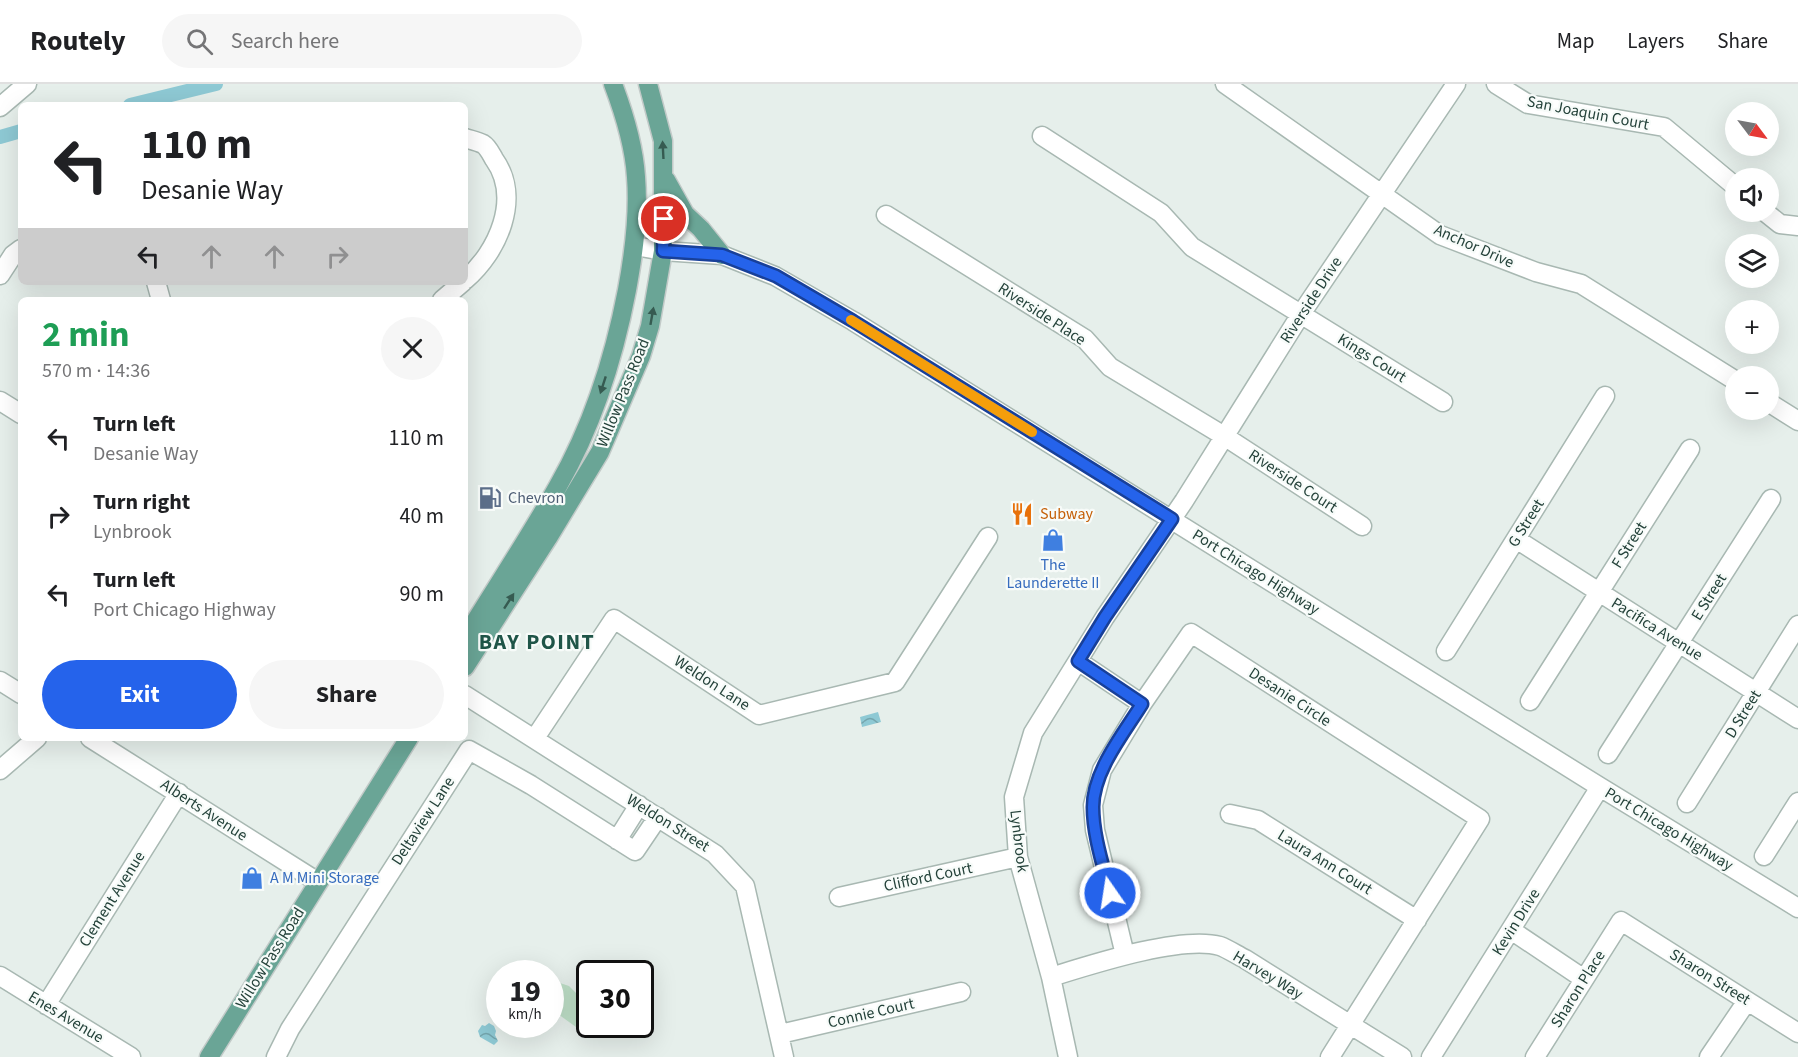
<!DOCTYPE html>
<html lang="en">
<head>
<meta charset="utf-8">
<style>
  body { margin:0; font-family:"Source Sans 3",sans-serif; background:#f6f6f6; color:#202124; height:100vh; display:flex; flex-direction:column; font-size:22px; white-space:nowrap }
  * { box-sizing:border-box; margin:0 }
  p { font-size:20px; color:#757577 }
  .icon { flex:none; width:33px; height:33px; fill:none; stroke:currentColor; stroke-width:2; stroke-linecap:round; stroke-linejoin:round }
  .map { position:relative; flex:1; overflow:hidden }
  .drawer { position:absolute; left:18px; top:213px; width:450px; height:444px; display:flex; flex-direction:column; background:#fff; border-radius:9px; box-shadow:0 6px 24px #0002 }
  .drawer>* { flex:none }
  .top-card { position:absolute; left:18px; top:18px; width:450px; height:183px; border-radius:9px; box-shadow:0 6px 24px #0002; background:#fff; color:#202124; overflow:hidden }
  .needle { width:39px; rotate:122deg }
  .tools { position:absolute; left:1725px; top:18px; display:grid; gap:12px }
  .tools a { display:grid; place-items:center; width:54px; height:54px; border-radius:50%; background:#fff; box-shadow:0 6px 24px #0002; font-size:30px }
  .speed { position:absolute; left:486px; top:876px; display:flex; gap:12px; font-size:30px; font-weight:700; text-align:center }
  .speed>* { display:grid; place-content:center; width:78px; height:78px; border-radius:50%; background:#fff; box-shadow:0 6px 24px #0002; line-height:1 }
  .speed small { font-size:15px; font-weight:400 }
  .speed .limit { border:3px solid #111; border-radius:9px; background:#fff; color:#111 }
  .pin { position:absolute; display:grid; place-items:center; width:51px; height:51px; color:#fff; margin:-26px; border:3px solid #fff; border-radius:50%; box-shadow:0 2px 6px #0007 }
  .me { position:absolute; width:66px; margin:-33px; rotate:347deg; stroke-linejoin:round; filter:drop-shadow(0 0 4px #0008) }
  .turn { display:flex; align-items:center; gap:21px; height:126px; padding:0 24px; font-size:27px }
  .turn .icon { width:78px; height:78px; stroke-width:2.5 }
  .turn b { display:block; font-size:42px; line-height:51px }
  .lanes { display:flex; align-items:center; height:57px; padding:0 24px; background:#0003; justify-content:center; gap:30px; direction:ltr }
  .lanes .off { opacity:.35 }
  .round { display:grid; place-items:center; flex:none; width:63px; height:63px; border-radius:32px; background:#f6f6f6 }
  .headline { display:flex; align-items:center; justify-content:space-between; height:102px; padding:0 24px }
  h1 { font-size:36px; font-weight:700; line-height:45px; color:#1e9e55 }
  .button { display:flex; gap:12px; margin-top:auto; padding:12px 24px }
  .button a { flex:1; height:69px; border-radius:36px; background:#2563eb; color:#fff; font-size:24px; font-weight:700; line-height:69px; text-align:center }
  .button a+a { background:#f6f6f6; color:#202124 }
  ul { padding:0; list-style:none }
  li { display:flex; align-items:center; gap:18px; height:78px; padding:0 24px }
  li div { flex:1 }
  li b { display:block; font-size:22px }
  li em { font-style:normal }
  header { display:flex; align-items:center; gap:36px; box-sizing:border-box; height:84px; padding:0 30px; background:#fff; border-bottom:2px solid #e0e0e0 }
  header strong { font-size:28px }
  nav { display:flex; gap:33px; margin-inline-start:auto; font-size:21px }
  .search { width:420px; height:54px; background:#f6f6f6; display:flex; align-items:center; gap:15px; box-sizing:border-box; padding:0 21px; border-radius:33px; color:#757577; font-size:22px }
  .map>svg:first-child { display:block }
  .green { fill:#bfe0c8 }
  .water { fill:url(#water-waves) }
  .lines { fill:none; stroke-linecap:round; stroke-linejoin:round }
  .canal { stroke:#8ec9d4; stroke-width:14 }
  .minor-casing { stroke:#a8b8b2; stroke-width:21 }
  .major-casing { stroke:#c2cac8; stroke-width:21 }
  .minor { stroke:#fff; stroke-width:18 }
  .major { stroke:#6aa596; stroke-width:18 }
  .oneway { fill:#365b51 }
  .route-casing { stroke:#184099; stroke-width:15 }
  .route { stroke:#2563eb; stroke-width:10 }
  .slow { stroke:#f59e0b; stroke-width:10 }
  .labels { text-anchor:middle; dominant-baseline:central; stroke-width:4.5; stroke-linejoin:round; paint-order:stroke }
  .street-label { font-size:16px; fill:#24423a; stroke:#f7fbf9 }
  .service-label { font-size:16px; fill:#4e5e75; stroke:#f7fbf9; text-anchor:start }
  .food-label { font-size:16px; fill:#c56008; stroke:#f7fbf9; text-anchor:start }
  .shop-label { font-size:16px; fill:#366cbe; stroke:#f7fbf9 }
  .district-label { font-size:22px; font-weight:bold; letter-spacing:1.5px; fill:#1f5548; stroke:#f7fbf9 }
</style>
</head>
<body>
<header>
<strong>Routely</strong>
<div class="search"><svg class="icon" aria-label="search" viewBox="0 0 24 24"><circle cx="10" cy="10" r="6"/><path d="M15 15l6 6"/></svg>Search here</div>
<nav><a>Map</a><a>Layers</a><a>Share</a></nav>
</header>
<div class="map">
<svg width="1798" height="973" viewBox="0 0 1798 973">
  <defs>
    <pattern id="water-waves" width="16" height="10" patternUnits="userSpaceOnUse" patternTransform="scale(1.5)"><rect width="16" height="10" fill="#8ec9d4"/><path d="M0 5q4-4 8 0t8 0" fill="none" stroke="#74a5ad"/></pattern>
  </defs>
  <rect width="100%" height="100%" fill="#e6efeb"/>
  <path class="green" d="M560 899 569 902 581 914C581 925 575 932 576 943L551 925V901Z"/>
  <path class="water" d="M878 628 881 638 862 643 860 633Z
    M489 939 494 942 496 947 495 951 498 957 494 961 480 953 478 947 482 941 485 942Z"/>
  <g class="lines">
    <path class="canal" d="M130 21 216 0
      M0 53 21 47"/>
    <g class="minor-casing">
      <path id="minor" d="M1225 0 1440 151 1536 188 1581 200 1736 297
        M1496 0 1528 20 1664 43 1736 103
        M0 23 27 0
        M1042 52 1161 129 1192 163 1443 318
        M465 54C471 56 477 57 483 60 488 63 491 70 494 75 522 114 498 168 465 196
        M1765 128 1780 140 1798 142
        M886 131 1085 255 1110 283 1224 352 1362 442
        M635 162 663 167 722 171 775 192 853 237 1600 703 1798 824
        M0 191 13 171 21 165
        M156 198 161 216
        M442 216 463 198
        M0 317 21 330
        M1768 318 1798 337
        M1516 455 1798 635
        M1446 567 1605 312
        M1078 577 1142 620
        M0 597 21 610
        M465 611 715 770 745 802 784 973
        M1530 617 1690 365
        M90 654 318 798
        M535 654 614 535 759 631 895 598 988 453
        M1608 670 1771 415
        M0 686 37 654
        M1687 719 1798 541
        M1230 730 1258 736 1417 836
        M617 756 639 721
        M1764 772 1798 718
        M839 813 1018 773
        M1511 846 1584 895
        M1125 871 1095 746 1093 721 1102 686 1142 620 1191 549 1480 735 1330 973
        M0 892 131 973
        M1051 893C1090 881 1181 851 1220 862 1228 865 1237 871 1245 875L1402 973
        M46 921 179 709
        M780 950 961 908
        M276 973 290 945 469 666 531 701 635 767 658 733
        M1068 973 1051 893 1018 773 1014 713 1033 649 1105 533 1184 417 1301 230 1456 0
        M1431 973 1600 703
        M1535 973 1621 837 1798 949
        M1709 973 1747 917"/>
    </g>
    <g class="major-casing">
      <path id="major" d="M666 96 685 130 701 145 722 171
        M465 554C496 503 529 454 558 402 593 341 614 274 627 206 634 168 639 131 636 93 634 61 624 29 613 0
        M465 583 548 454 600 368 641 272 650 242 663 167V57L648 0
        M209 973 409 654"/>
    </g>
    <use href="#minor" class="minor"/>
    <use href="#major" class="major"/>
  </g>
  <defs><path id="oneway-solid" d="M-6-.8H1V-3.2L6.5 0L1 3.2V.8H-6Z" transform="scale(1.5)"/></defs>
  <g class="oneway">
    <use href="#oneway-solid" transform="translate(663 66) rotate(-93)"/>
    <use href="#oneway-solid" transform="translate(652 232) rotate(-80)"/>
    <use href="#oneway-solid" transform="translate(603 301) rotate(108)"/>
    <use href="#oneway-solid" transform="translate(509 517) rotate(-57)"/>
  </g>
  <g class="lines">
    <g class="route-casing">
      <path id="route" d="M664 135 663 167 722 171 776 192 853 237 1172 435 1105 533 1078 577 1142 620C1124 649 1093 687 1093 723 1093 751 1103 781 1110 809"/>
    </g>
    <use href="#route" class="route"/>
    <path class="slow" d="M851 236 1032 348"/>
  </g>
  <defs>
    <g id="fuel-bare" transform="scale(1.8)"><path d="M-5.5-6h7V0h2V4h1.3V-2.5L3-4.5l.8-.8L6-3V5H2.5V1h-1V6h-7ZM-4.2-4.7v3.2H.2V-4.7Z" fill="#5c6f8a" stroke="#f7fbf9" stroke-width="2.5" paint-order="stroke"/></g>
    <g id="restaurant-bare" transform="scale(1.8)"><path d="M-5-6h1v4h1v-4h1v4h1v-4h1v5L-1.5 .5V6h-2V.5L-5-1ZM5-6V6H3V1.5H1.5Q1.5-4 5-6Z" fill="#e8710a" stroke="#f7fbf9" stroke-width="2.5" paint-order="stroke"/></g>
    <g id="shop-bare" transform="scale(1.8)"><path d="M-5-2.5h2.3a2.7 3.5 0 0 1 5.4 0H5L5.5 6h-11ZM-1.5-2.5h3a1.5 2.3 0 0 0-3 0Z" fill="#3f7fe0" stroke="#f7fbf9" stroke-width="2.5" paint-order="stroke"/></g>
  </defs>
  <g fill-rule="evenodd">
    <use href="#fuel-bare" x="490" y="414"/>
    <use href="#restaurant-bare" x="1022" y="430"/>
    <use href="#shop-bare" x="1053" y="456"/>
    <use href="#shop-bare" x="252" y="794"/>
  </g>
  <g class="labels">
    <g class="street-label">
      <text transform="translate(1588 29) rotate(11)">San Joaquin Court</text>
      <text transform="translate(1474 162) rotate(24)">Anchor Drive</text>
      <text transform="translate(1311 216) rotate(-57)">Riverside Drive</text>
      <text transform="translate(1042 230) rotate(33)">Riverside Place</text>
      <text transform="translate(1372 274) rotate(32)">Kings Court</text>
      <text transform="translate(623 309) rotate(-68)">Willow Pass Road</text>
      <text transform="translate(1293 397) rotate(33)">Riverside Court</text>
      <text transform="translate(1526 439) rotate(-58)">G Street</text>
      <text transform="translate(1629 461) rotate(-58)">F Street</text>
      <text transform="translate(1256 488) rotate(32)">Port Chicago Highway</text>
      <text transform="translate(1709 513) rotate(-58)">E Street</text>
      <text transform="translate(1657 545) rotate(32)">Pacifica Avenue</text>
      <text transform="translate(712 599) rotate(33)">Weldon Lane</text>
      <text transform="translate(1290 613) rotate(33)">Desanie Circle</text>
      <text transform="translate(1743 630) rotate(-58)">D Street</text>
      <text transform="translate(204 726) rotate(33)">Alberts Avenue</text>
      <text transform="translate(423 737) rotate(-57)">Deltaview Lane</text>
      <text transform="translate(668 739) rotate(32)">Weldon Street</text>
      <text transform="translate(1669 745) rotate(31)">Port Chicago Highway</text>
      <text transform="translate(1019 757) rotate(83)">Lynbrook</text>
      <text transform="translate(1325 778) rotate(32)">Laura Ann Court</text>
      <text transform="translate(928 793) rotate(-12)">Clifford Court</text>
      <text transform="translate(112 815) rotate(-58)">Clement Avenue</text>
      <text transform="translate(1516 838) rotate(-58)">Kevin Drive</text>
      <text transform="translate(270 874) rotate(-58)">Willow Pass Road</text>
      <text transform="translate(1268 891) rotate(31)">Harvey Way</text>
      <text transform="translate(1710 893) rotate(32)">Sharon Street</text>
      <text transform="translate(1578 905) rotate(-58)">Sharon Place</text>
      <text transform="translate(871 929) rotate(-13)">Connie Court</text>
      <text transform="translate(66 933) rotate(31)">Enes Avenue</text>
    </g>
    <g class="service-label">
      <text x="508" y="414">Chevron</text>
    </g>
    <g class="food-label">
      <text x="1040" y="430">Subway</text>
    </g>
    <g class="shop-label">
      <text x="1053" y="481">The<tspan x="1053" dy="18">Launderette II</tspan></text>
      <text x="270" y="794" text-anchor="start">A M Mini Storage</text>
    </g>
    <g class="district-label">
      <text x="537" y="558">BAY POINT</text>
    </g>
  </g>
</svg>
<div class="tools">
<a><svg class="needle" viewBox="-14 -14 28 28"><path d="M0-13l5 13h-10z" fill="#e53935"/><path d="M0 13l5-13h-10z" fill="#757577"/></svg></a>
<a><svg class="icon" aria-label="sound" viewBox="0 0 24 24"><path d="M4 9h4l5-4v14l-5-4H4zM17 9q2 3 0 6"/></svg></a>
<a><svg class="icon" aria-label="layers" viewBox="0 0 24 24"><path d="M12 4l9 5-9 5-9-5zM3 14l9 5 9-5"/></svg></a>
<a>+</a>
<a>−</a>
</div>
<div class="speed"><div>19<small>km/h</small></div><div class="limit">30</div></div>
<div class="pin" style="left:664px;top:135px;background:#d93025"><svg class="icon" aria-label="arrive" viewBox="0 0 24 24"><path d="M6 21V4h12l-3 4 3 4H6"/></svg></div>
<svg class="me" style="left:1110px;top:809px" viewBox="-20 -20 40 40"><circle r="17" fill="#2563eb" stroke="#fff" stroke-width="3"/><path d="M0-11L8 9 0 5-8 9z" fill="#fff"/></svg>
<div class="top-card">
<div class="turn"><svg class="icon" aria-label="left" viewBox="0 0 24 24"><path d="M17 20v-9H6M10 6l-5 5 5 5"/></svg><div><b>110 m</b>Desanie Way</div></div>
<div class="lanes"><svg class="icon" aria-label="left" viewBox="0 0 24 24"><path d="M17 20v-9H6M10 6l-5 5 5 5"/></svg><svg class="icon off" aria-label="ahead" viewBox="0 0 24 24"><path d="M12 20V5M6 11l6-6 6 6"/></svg><svg class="icon off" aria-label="ahead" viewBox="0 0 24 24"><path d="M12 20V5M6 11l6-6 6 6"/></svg><svg class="icon off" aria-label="right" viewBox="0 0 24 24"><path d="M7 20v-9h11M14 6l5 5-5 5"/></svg></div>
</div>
<section class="drawer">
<div class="headline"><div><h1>2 min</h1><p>570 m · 14:36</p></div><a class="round"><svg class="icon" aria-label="close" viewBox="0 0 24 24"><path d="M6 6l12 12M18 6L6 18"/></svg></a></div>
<ul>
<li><svg class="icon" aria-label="left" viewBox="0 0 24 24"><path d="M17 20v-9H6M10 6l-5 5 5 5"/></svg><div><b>Turn left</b><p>Desanie Way</p></div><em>110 m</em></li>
<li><svg class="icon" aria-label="right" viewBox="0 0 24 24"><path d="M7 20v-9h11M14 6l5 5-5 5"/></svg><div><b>Turn right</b><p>Lynbrook</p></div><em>40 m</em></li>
<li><svg class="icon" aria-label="left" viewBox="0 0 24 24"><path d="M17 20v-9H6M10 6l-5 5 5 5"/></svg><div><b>Turn left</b><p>Port Chicago Highway</p></div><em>90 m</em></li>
</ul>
<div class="button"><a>Exit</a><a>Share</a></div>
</section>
</div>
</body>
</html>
